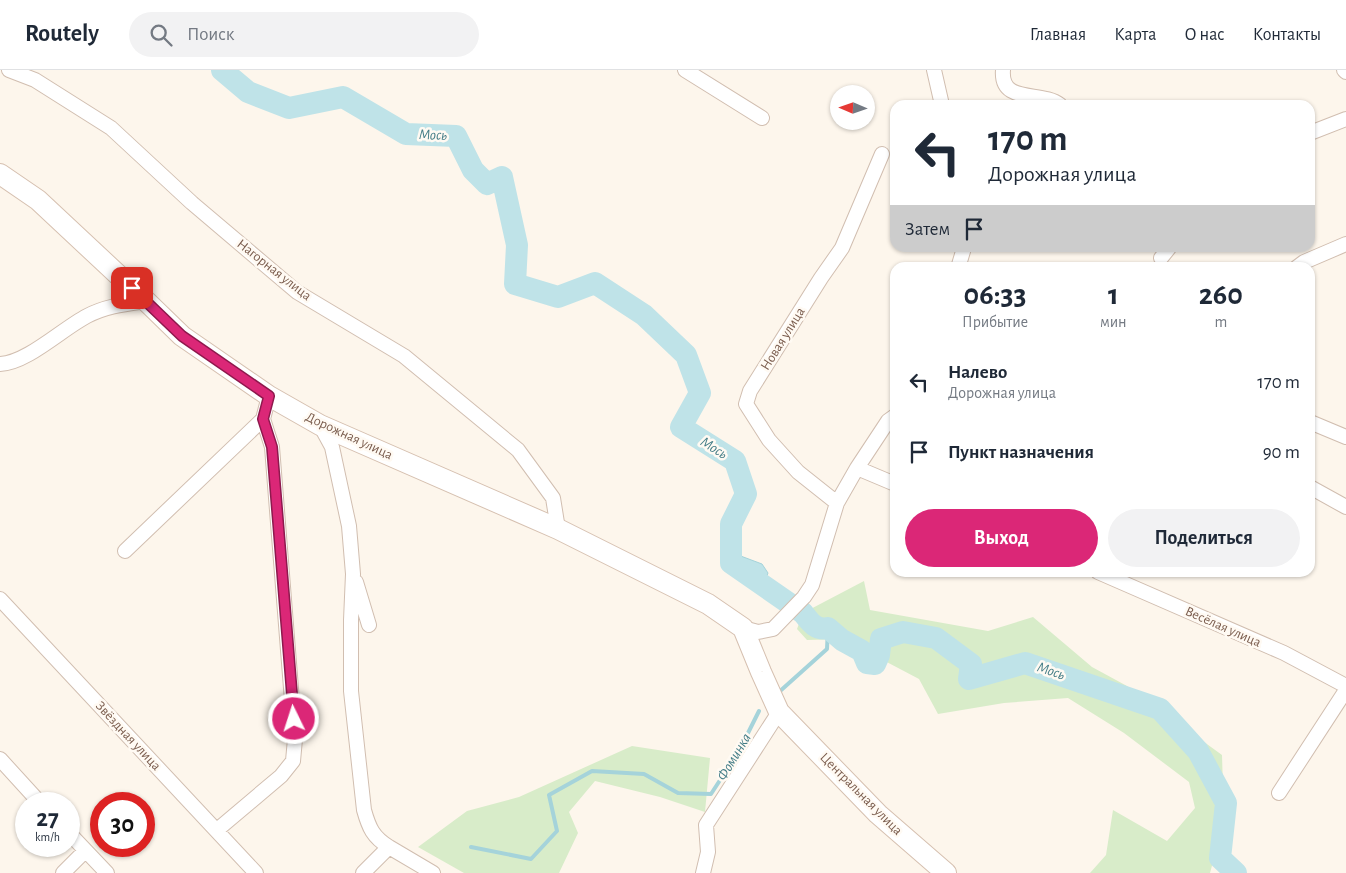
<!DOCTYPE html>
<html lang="ru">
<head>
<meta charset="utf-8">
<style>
  body { margin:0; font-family:"Alegreya Sans",sans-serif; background:#f2f2f3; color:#1f2937; height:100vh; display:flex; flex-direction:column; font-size:19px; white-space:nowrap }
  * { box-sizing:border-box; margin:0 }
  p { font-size:16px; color:#747a83 }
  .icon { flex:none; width:28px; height:28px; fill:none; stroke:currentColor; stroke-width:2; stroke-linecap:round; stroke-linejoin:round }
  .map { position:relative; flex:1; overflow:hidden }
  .drawer { position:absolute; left:890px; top:192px; width:425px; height:315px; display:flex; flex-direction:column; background:#fff; border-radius:15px; box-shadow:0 1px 4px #0004 }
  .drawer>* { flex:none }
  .hud { position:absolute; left:890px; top:30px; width:425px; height:152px; border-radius:15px; box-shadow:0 1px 4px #0004; background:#fff; color:#1f2937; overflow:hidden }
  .needle { width:32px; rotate:272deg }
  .controls { position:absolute; left:830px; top:15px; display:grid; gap:10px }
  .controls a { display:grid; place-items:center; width:45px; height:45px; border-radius:50%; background:#fff; box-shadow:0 1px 4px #0004; font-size:25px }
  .speed { position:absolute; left:15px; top:722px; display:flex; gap:10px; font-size:25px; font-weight:700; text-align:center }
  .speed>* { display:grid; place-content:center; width:65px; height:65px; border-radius:50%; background:#fff; box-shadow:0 1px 4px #0004; line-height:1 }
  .speed small { font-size:12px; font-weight:400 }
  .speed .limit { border:8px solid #d22; background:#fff; color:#111 }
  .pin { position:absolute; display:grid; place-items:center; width:42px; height:42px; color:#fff; margin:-21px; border-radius:10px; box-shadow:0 2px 8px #0006 }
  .me { position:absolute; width:55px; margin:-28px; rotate:356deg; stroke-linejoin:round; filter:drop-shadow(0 0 4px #0008) }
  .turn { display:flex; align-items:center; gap:18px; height:105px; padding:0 15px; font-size:22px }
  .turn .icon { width:65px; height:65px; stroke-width:2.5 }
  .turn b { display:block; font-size:35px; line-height:42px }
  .then { display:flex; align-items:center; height:48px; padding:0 15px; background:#0003; gap:10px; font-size:19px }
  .eta { display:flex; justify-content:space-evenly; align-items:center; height:85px; text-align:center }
  .eta b { font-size:30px; font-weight:700; line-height:35px }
  .primary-button { display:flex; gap:10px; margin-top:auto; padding:10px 15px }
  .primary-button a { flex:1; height:58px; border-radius:30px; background:#db2777; color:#fff; font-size:20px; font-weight:700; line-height:58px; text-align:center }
  .primary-button a+a { background:#f2f2f3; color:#1f2937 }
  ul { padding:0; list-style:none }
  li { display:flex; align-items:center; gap:15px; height:70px; padding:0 15px }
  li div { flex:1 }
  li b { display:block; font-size:19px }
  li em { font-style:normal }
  header { display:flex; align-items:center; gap:30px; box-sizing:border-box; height:70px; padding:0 25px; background:#fff; border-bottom:1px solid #e0e1e3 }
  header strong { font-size:24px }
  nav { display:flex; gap:28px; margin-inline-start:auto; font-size:18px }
  .search { width:350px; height:45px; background:#f2f2f3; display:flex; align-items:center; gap:12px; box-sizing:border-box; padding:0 18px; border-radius:28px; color:#747a83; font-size:19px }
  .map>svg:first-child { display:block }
  .green { fill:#d8ecc9 }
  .water { fill:#bfe3e8; stroke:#a5d3da }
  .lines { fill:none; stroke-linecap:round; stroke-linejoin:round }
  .stream { stroke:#a5d3da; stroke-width:4 }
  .river { stroke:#bfe3e8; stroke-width:22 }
  .street-casing { stroke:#d1beb0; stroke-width:16 }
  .secondary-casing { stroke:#d6c0b0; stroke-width:22 }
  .street { stroke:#fff; stroke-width:14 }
  .secondary { stroke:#fff; stroke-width:20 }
  .route-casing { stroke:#8e194d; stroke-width:12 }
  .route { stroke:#db2777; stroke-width:9 }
  .labels { text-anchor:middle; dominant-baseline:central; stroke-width:5; stroke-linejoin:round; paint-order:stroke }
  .street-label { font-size:14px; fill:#7a5c4d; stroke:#fffaf3 }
  .water-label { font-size:15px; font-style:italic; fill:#437c86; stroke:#fffaf3 }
</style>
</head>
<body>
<header>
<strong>Routely</strong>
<div class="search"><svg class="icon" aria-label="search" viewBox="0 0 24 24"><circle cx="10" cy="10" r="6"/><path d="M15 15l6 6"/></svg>Поиск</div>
<nav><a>Главная</a><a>Карта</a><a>О нас</a><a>Контакты</a></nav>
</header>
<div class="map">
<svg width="1346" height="803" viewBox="0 0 1346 803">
  <rect width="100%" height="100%" fill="#fdf6ec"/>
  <path class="green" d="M864 511 870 540 988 561 1033 547 1092 597 1127 616 1222 685 1224 751 1210 803H1090L1106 785 1113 740 1167 771 1195 738 1189 712 1124 663 1068 628 1004 633 938 644 919 609 843 569 807 570 797 559 803 543Z
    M632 676 710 688 705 742 660 727 595 711 569 742 578 763 559 803H464L418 777 467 741 519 727Z"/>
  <path class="water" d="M738 485 762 494 768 503 766 508H761L753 514 738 507 730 497 736 496 735 488Z"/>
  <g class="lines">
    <path class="stream" d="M779 622 827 579 828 558
      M471 777 531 789 557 761 549 725 592 701 644 704 678 723 711 724 739 681 759 641"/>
    <path class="river" d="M222 0 248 22 289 38 343 27 406 64 456 66 473 100 487 114 502 107 517 175 515 214 558 227 595 213 644 245 686 285 700 323 681 357 735 391 746 424 731 454V493L803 543C810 552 816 561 828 558L842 570 862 581 867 593 875 594 879 585 881 569 903 562 936 568 971 594 969 609 1025 593 1160 639 1198 681 1226 733 1220 788 1236 803"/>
    <g class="street-casing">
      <path id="street" d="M9 0 35 10 111 58 192 133 297 222 404 286 518 380 553 428 558 459
        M685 0 762 48
        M934 0 942 35
        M1003 0C1000 35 1042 20 1060 35
        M1344 0 1346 2
        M1310 63 1346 49
        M1161 188 1169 178
        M958 198 964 178
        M1296 198 1304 192 1346 174
        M0 294C27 293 62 259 87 246 106 236 125 234 146 231
        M1310 352 1346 367
        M320 355 332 377 349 456 353 504 351 550V621L364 740C369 758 373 767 389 777
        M857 398 895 414
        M1310 417 1346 437
        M837 433 798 402 769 370 746 334 750 321 821 208 842 178 882 84
        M125 481 263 349 269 326
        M1098 502 1284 583 1346 616
        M356 512 369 555
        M0 529 256 803
        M743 558 758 562 773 559 804 527 812 515 837 433 857 398 888 351 895 346
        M0 689 41 734
        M1279 723 1346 620
        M217 760 281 706 293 691 295 669 272 377 263 349
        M69 763 107 803
        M63 803 85 781
        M363 803 389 777 433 803
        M703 803 708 782 706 755 779 642"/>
    </g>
    <g class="secondary-casing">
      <path id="secondary" d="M0 104 38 130 146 231 182 266 269 326 320 355 558 459 708 534 743 558 761 602 779 642 878 744 946 803"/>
    </g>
    <use href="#street" class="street"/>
    <use href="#secondary" class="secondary"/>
  </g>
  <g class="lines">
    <g class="route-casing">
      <path id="route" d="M132 218 182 266 269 326 263 349 272 377 294 649"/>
    </g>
    <use href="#route" class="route"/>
  </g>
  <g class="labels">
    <g class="street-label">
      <text transform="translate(274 200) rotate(38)">Нагорная улица</text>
      <text transform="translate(783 269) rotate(-58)">Новая улица</text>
      <text transform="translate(349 366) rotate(25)">Дорожная улица</text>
      <text transform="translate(1223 557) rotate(24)">Весёлая улица</text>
      <text transform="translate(128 666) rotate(47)">Звёздная улица</text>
      <text transform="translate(861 724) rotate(45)">Центральная улица</text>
    </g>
    <g class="water-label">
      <text transform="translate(433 65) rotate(2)">Мось</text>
      <text transform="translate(714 378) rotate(32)">Мось</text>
      <text transform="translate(1051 601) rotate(19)">Мось</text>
      <text transform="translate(734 687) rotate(-59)">Фоминка</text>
    </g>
  </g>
</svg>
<div class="controls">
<a><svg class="needle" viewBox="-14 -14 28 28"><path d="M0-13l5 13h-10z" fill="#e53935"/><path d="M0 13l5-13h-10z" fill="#747a83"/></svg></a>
</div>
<div class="speed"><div>27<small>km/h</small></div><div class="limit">30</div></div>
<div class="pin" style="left:132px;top:218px;background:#d93025"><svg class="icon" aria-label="arrive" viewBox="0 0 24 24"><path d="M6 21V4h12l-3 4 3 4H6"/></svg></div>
<svg class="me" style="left:294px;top:649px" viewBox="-20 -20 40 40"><circle r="17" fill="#db2777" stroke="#fff" stroke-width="3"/><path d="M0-11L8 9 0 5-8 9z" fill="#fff"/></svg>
<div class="hud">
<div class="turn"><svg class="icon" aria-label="left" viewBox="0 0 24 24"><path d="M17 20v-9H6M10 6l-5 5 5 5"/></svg><div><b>170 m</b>Дорожная улица</div></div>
<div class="then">Затем<svg class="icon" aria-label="arrive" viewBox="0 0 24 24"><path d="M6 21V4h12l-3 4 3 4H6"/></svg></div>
</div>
<section class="drawer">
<div class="eta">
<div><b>06:33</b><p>Прибытие</p></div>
<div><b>1</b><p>мин</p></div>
<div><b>260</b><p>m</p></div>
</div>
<ul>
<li><svg class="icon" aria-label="left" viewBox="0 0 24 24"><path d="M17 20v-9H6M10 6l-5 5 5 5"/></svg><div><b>Налево</b><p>Дорожная улица</p></div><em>170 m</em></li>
<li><svg class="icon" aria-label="arrive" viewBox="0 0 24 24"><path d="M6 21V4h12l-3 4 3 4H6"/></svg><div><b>Пункт назначения</b></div><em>90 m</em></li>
</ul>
<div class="primary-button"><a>Выход</a><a>Поделиться</a></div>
</section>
</div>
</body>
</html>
